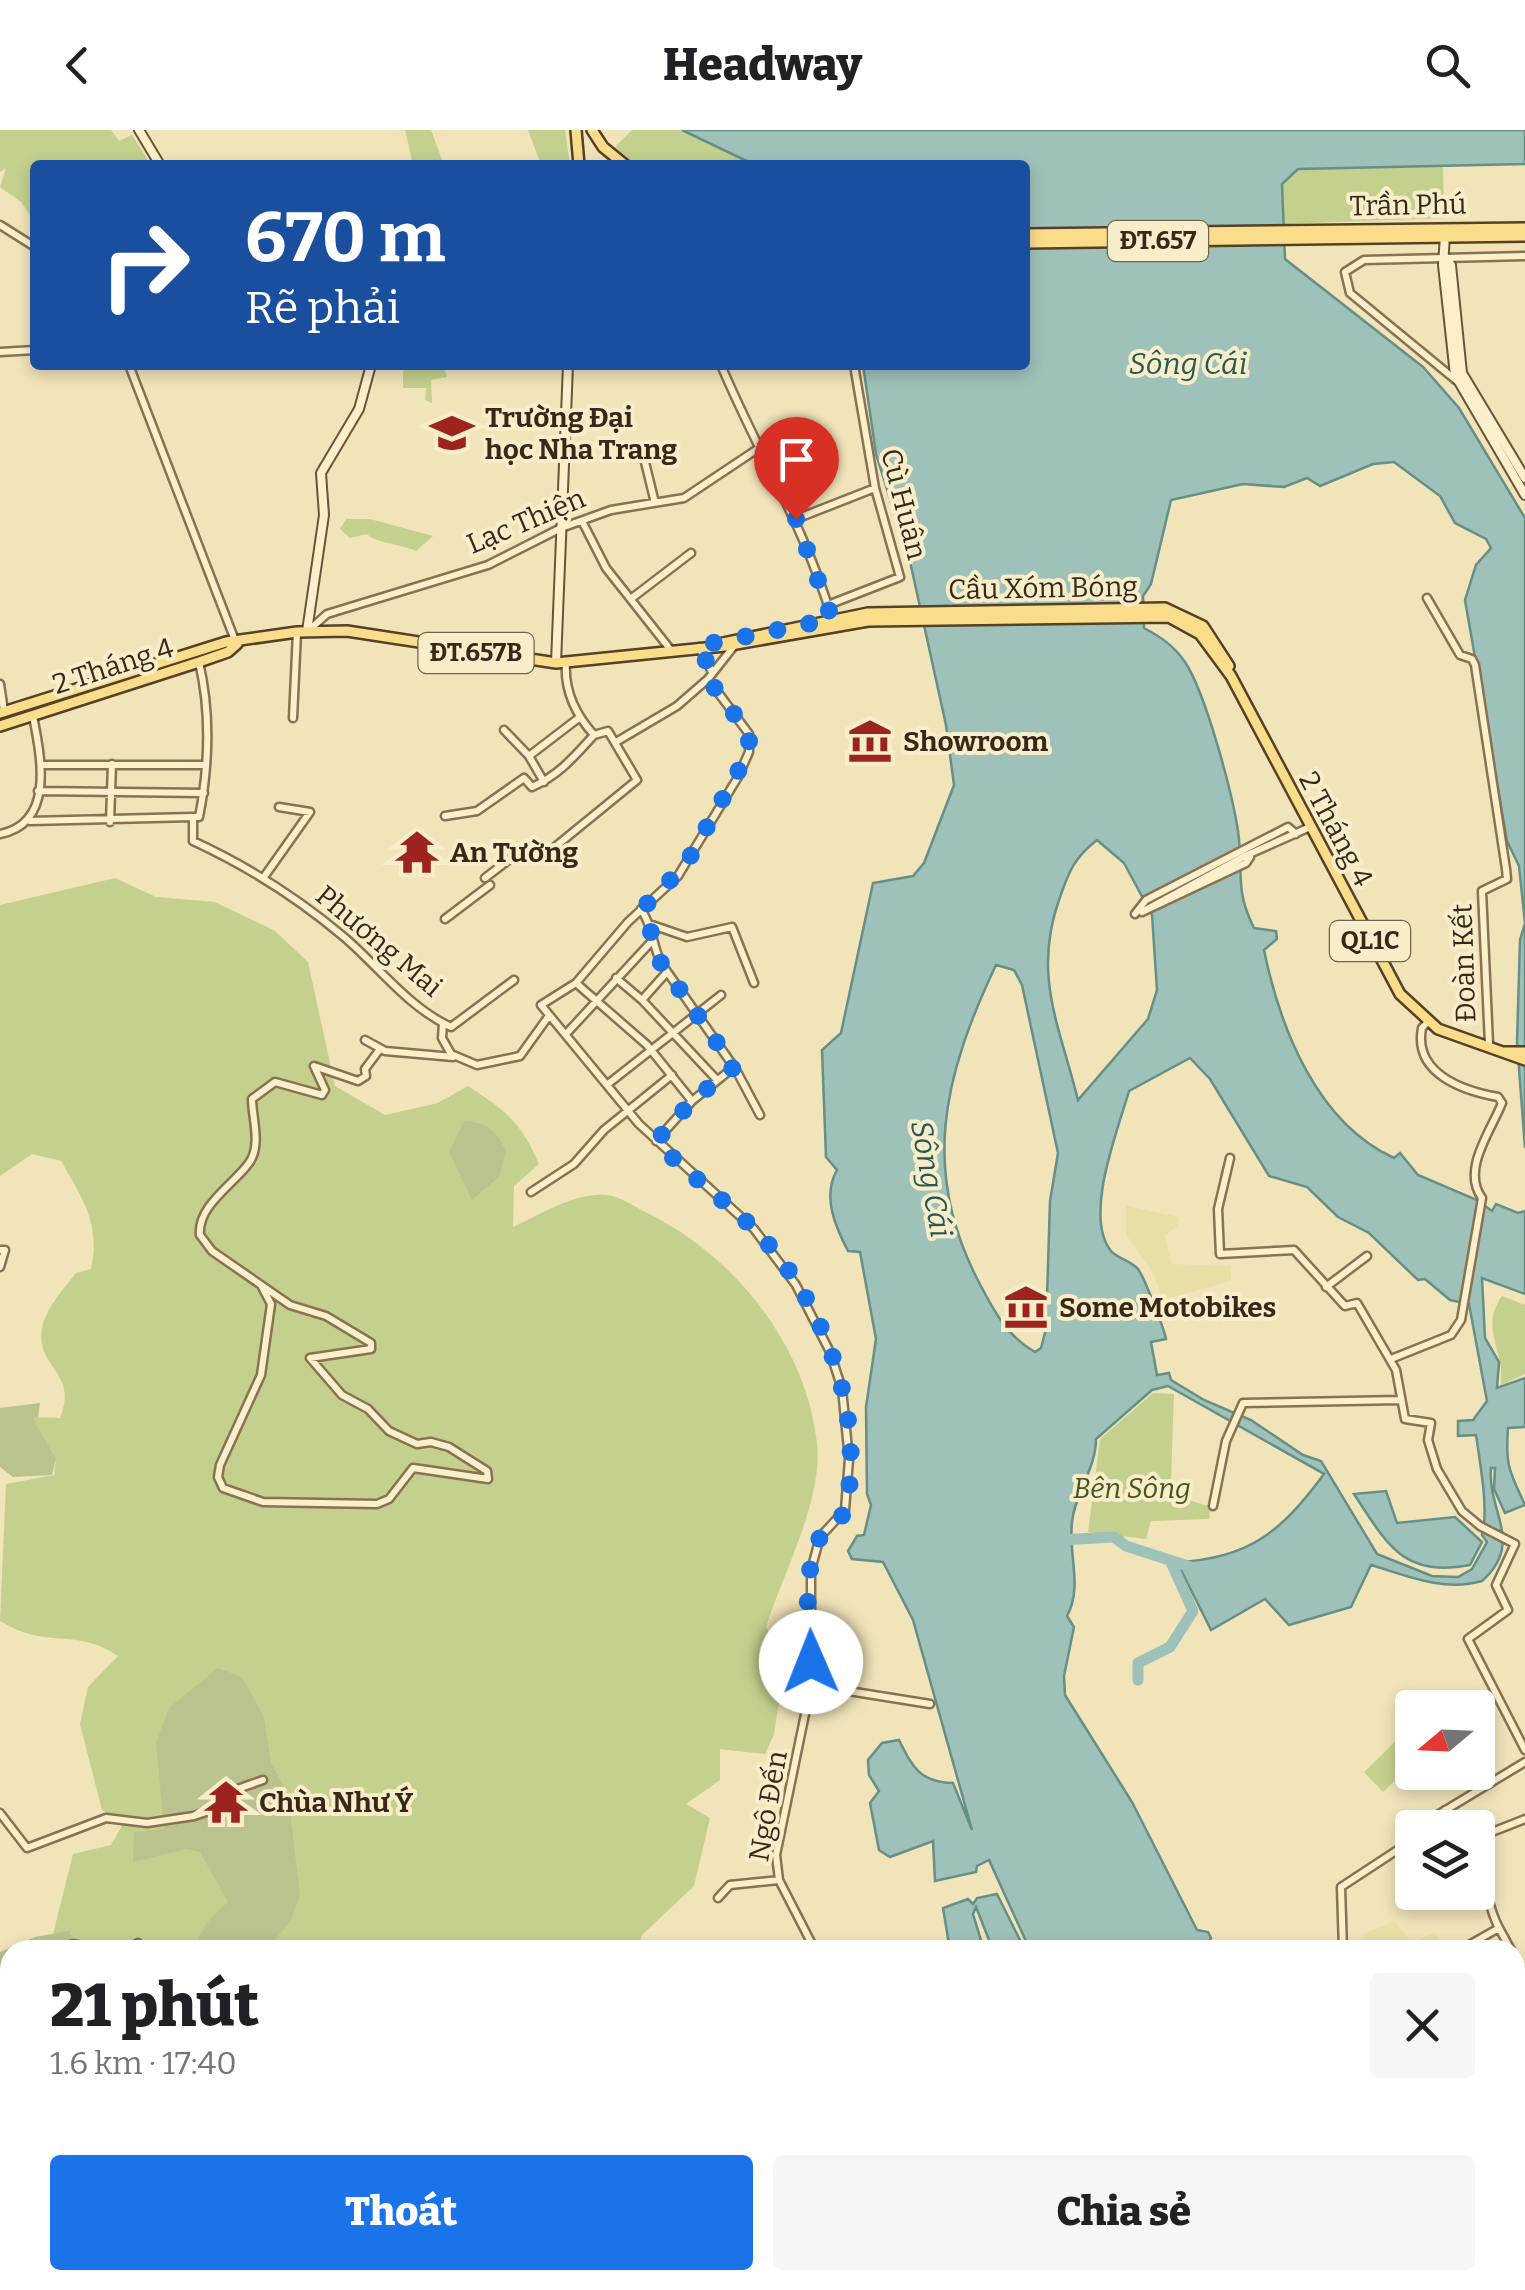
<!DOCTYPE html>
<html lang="vi">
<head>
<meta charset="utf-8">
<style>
  body { margin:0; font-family:Bitter,serif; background:#f6f6f6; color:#202124; height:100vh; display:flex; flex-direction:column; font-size:38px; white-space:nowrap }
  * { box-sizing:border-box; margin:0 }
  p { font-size:32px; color:#757577 }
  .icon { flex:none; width:55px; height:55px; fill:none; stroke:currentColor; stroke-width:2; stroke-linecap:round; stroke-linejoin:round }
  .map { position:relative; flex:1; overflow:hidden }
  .sheet { position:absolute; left:0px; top:1810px; width:1525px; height:350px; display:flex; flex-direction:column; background:#fff; border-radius:30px 30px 0 0; box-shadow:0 5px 15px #0003 }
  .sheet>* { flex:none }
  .hud { position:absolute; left:30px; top:30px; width:1000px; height:210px; border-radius:10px; box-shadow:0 5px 15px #0003; background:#1a4fa0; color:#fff; overflow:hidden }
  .needle { width:65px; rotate:251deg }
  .buttons { position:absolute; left:1395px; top:1560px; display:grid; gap:20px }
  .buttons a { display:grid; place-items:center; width:100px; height:100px; border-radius:10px; background:#fff; box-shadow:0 5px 15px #0003; font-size:50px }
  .pin { position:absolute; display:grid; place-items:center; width:85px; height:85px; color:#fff; margin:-102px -42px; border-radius:50% 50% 50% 0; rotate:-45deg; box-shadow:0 0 10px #0007 }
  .pin .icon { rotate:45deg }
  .me { position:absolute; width:110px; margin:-55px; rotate:359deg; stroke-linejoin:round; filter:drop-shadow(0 0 8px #0008) }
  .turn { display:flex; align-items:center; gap:35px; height:210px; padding:0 50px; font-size:45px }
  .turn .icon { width:130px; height:130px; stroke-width:2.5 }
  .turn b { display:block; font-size:70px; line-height:85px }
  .round { display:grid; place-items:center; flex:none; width:105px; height:105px; border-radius:10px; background:#f6f6f6 }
  .headline { display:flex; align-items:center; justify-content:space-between; height:170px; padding:0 50px }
  h1 { font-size:60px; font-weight:800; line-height:75px }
  .cta { display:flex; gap:20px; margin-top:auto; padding:20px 50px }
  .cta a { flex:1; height:115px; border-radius:10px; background:#1a73e8; color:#fff; font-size:40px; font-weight:800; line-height:115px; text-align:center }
  .cta a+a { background:#f6f6f6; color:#202124 }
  header { display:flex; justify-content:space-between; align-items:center; height:130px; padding:0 50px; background:#fff; font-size:45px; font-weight:800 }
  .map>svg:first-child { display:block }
  .farmland { fill:#e7e0a6 }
  .green { fill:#c4d08d }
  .cemetery { fill:#bac38d }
  .water { fill:#9ec1b9; stroke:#668f87; stroke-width:2.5; fill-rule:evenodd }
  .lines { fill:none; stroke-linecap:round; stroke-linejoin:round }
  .river { stroke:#9ec1b9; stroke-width:11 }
  .street-casing { stroke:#897252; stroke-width:11 }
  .secondary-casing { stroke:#6a5336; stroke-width:12 }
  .primary-casing { stroke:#554028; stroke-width:14 }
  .street { stroke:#fcf0cc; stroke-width:6 }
  .secondary { stroke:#fcf0cc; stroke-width:8 }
  .primary { stroke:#fadd8b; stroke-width:9 }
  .route { stroke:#1a73e8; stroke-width:18; stroke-dasharray:0 32.4 }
  .labels { text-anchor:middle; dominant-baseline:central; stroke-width:8; stroke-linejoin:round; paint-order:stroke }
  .shield { fill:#f8edc9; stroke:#70644e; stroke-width:2.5 }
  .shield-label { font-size:25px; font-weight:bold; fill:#362919 }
  .street-label { font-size:28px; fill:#362919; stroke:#f8edc9 }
  .poi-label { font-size:28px; font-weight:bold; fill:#362919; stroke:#f8edc9; text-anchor:start }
  .park-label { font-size:28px; font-style:italic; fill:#44541e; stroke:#f8edc9 }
  .water-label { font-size:30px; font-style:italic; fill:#275857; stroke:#f8edc9 }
</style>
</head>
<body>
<header><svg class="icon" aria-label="back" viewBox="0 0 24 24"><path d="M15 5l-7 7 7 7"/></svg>Headway<svg class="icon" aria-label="search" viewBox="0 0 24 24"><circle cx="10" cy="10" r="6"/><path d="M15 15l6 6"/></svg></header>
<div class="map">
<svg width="1525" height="2160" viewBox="0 0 1525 2160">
  <rect width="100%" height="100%" fill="#f1e4b9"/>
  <path class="farmland" d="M1126 1076 1179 1087 1177 1096 1165 1106 1171 1134 1231 1136V1151L1163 1170 1152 1141 1126 1105Z
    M1394 1791 1413 1813 1435 1802 1445 1820H1365L1363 1804Z"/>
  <path class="green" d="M0 0H111L119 11 132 5 151 35H35L34 91 21 72 0 57 6 38 0 42Z
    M405 0H431L444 35H413Z
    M528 0H565L570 35H541Z
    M632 0H685L755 35H635L615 17Z
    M1443 34 1444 88 1284 94 1282 54 1298 39Z
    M403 235H443L447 247 431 250 432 273 425 270 426 258H403Z
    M346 389H370L433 406 416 421C402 414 375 413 367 404L350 408 340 399Z
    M115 748 156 767 215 772 275 801 308 832 335 956 385 985 438 973 468 956C506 981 521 992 539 1034L514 1056 513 1097C542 1084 573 1063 606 1065 620 1066 635 1077 647 1083 734 1125 807 1216 817 1314 823 1370 783 1443 766 1497L785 1534 774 1604 765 1624 720 1619V1650L686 1674 710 1688 694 1756 642 1805 638 1820H49L73 1724 111 1715 123 1694 102 1680 80 1594 88 1557 118 1526C76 1497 46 1520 0 1491L6 1354 54 1345 56 1329 32 1287 60 1288C79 1241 35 1239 42 1198 45 1180 64 1158 76 1143L91 1139C101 1096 83 1069 61 1031L32 1024 0 1046V775Z
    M1502 1166 1525 1175V1244L1501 1255C1505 1219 1479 1199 1502 1166Z
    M1153 1263 1174 1264 1171 1350 1192 1371 1211 1377 1209 1389 1151 1391 1146 1409 1088 1402 1100 1309Z
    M1404 1603 1412 1612V1634L1383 1662 1364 1642Z
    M317 2150H581V2160H317Z
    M887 2150H1047L1056 2160H881Z"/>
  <path class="cemetery" d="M464 991C487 992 497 1001 506 1021L499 1047 472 1070 449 1022Z
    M40 1273 38 1287 33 1288 56 1329 52 1345 13 1347 0 1337V1278Z
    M218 1538 242 1547 264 1587 271 1633 288 1664 300 1765 290 1792 272 1812 275 1820H196C199 1799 212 1786 228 1772L200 1722 186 1719 133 1732 134 1702 164 1699 156 1613 169 1578Z
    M69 1801 77 1820H10L7 1918 0 1902V1822L35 1807Z"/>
  <path class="water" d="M682 0H1525V34L1298 39 1282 54 1285 129 1423 237 1459 278 1525 388V1018L1517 912 1520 810 1525 793 1519 736 1507 711 1465 470 1476 435 1491 418 1486 409 1455 393 1440 366 1394 332 1373 334 1320 356 1307 348 1284 357 1243 354 1171 370 1151 454 1143 466 1144 498C1161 507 1174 516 1185 532 1206 564 1232 662 1238 701 1244 743 1234 758 1254 798L1276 801 1277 809 1264 820C1280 898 1317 993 1394 1028L1400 1023 1418 1045 1477 1070 1492 1081 1496 1074 1518 1083 1525 1081V1164L1482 1148 1485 1208 1499 1232 1497 1258 1525 1248V1297L1508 1298C1505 1337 1510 1342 1525 1375L1505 1383 1494 1359 1495 1338H1491C1487 1381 1525 1413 1482 1451 1444 1462 1408 1446 1371 1435L1351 1477 1289 1495 1265 1469 1211 1500 1177 1432C1249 1429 1282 1401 1324 1344L1168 1256 1152 1260 1096 1309C1096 1339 1075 1362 1072 1392 1068 1424 1083 1457 1067 1486L1074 1497 1064 1546 1065 1565 1132 1672 1197 1800 1208 1802 1211 1808 1205 1820H1030L989 1730 977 1736 976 1742 935 1751 933 1711 890 1727 879 1720 870 1673 879 1661 869 1645 868 1630 882 1613 899 1610C913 1638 920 1652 953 1653L972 1700 913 1490 883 1432 852 1429 848 1421 857 1406 864 1405 871 1375 867 1364 866 1277 876 1209 860 1122 848 1121C835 1096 822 1066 837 1040L826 1027 822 920 841 903 873 753 913 746 924 733 954 655 946 595 911 436 876 324 863 235H1025V35H755ZM1097 710 1124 733 1152 785 1157 860 1148 889 1078 970C1059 894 1032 844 1060 767 1069 741 1075 727 1097 710ZM996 835 1014 840 1022 855 1058 1023 1050 1071 1046 1199 1041 1218 1035 1222C1009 1208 995 1183 982 1158 919 1043 943 947 996 835ZM1190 928 1210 949 1269 1046 1307 1057 1338 1087 1369 1103 1418 1150 1425 1149 1450 1170 1469 1174 1487 1271 1473 1290 1458 1291V1306L1476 1305C1480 1333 1489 1380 1482 1405L1487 1412 1472 1439 1458 1447 1432 1446 1377 1424 1321 1331 1303 1325 1251 1290 1204 1270 1171 1250 1169 1243 1157 1245 1151 1212 1166 1209C1164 1199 1143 1143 1137 1138 1129 1130 1117 1128 1111 1121 1083 1086 1118 1000 1129 961Z
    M1386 1361 1397 1393 1455 1387 1482 1412 1470 1435C1403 1448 1387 1414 1354 1364Z
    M997 1764 1025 1820H993L976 1777 973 1784 984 1820H950L943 1778 968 1769 973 1774 977 1768Z
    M1525 2081V2160H1483L1489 2150H1515V2100Z
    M1132 2150H1286L1285 2160H1129Z"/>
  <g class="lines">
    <path class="river" d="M1058 1410 1114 1407 1126 1416 1188 1436
      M1138 1550V1533L1170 1517 1193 1481 1170 1430"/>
    <g class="street-casing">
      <path id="street" d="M0 95 35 117
        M0 222 35 220
        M129 235 236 513
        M721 235C757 321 806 399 832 489
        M1457 251 1350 163 1345 142 1364 130 1525 126
        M644 328 655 373
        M796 389 875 358
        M582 391 606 438 670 519
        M632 468 691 423
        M1427 468 1460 525 1472 529 1475 535 1506 739 1507 749 1482 761 1489 914
        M828 475 900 447 875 358 854 235
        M308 501 327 484 488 435 561 398 611 380 684 368 759 318
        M699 517 712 542
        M708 549 749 604V622L738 647 678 746 628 792 576 853 541 875 639 994 754 1099 796 1155 830 1222 842 1259 849 1329 845 1380 820 1407 811 1440V1555L776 1725 779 1750 815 1820
        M0 554 4 581
        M293 588 297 502
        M504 600 529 626 580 587
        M616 612 677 576 708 549 734 516
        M529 626 544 652
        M43 635H206
        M38 661 204 663
        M445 686 477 681 524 648 532 657C559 645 574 627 594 605
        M193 687H199C209 636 211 583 199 532
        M30 691 193 687V711C247 736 298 768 344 807 379 837 408 877 451 897L514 850
        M110 692 112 634
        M0 704C55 693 41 627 33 586
        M264 747 310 682 279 677
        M485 748 515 725 550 721 637 650 608 601 594 605C575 584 564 559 566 532
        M641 779C653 797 652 814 661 833L734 937 692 971 656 1011
        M1142 782 1245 726 1310 697
        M1142 782 1246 733 1250 727
        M1135 784 1146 770 1288 697 1296 704
        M445 789 490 755
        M652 795 687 807 732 797 754 853
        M616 848 642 870 717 950
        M576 853 647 915 692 971
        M642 870 667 842
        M443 893 442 908 451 924 477 935 520 926 548 887
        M566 904 652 811
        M365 910 385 921 453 927
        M735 938 760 985
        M608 954 721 865
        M1230 1028 1218 1079 1220 1124 1294 1120 1345 1176 1357 1173 1396 1240 1405 1289 1431 1293 1428 1310 1437 1339 1462 1381 1480 1396 1515 1414 1496 1455 1508 1480 1468 1509 1525 1620
        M531 1062 574 1034 604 1000 672 945
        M0 1120H5L0 1137
        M261 1155 271 1174 261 1245 220 1335 218 1347 223 1358 263 1372 377 1374 389 1369 413 1338 488 1349 487 1341 449 1317 431 1312 417 1314 389 1301 368 1279 342 1265 310 1228 371 1219V1213L326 1186 290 1175 212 1121 200 1105C197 1076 234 1054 249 1033 262 1015 252 988 252 969L275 952 322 965 325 960 314 936 358 951 366 946 365 939 380 919
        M1326 1157 1367 1126
        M1391 1229 1451 1205 1461 1190 1482 1068C1461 1040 1491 1001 1502 973L1498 967C1464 961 1413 944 1422 898L1428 892
        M1213 1376 1226 1311 1243 1273 1400 1270
        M811 1555 930 1574
        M1445 1680 1456 1698
        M0 1683 27 1718 106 1688 147 1693 194 1686 215 1679 226 1663 263 1650
        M1416 1698 1525 1632
        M1478 1713 1492 1702 1525 1689
        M718 1768 730 1755 779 1750
        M1499 1798 1511 1820
        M55 1820 74 1814 96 1820
        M125 1820 138 1813
        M1343 1820 1341 1757 1405 1715 1412 1704
        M1460 1820 1499 1798C1487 1776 1489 1759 1478 1737
        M1515 1834 1525 1871
        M0 1845 10 1841
        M126 2150 129 2160
        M226 2150 229 2160
        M657 2150 660 2160
        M1092 2150V2160
        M613 2160 615 2158
        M683 2160 693 2150"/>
    </g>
    <g class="secondary-casing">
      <path id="secondary" d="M139 0 160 35
        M1445 106 1443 135 1455 245 1525 365
        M1446 128 1451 135 1462 243 1525 348
        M307 501 324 385 321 343 359 279 371 235
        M556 533 568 235"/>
    </g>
    <g class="primary-casing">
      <path id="primary" d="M576 0 579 35
        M592 0 603 17 625 35
        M1025 104 1525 98
        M1025 113 1525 106
        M718 514 868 483 1165 478 1203 496 1229 536
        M0 583 226 512 297 502 347 501 556 533 725 516 868 491 1169 487 1200 504 1231 546 1400 864 1438 899 1525 930
        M0 596 199 532 228 522 237 514
        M1505 922H1525"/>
    </g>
    <use href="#street" class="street"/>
    <use href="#secondary" class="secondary"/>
    <use href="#primary" class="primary"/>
  </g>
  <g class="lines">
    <path class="route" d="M796 389 832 489 698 516 712 542 708 549 749 604V622L686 734 642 779C652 797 652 814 661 833L734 937 692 971 656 1011C686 1043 721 1067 752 1097 821 1164 866 1281 846 1377 842 1393 825 1397 818 1411 803 1445 808 1496 811 1532"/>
  </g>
  <defs>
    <g id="university-bare" transform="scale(3.45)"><path d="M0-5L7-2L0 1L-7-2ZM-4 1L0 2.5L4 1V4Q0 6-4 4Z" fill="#9d231d" stroke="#f8edc9" stroke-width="2.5" paint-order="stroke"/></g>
    <g id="museum-bare" transform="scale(3.45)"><path d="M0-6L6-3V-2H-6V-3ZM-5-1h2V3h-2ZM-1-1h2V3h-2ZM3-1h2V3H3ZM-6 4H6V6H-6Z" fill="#9d231d" stroke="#f8edc9" stroke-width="2.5" paint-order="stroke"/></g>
    <g id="temple-bare" transform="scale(3.45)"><path d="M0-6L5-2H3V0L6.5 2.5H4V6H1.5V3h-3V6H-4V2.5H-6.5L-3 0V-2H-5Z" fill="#9d231d" stroke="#f8edc9" stroke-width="2.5" paint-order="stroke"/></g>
  </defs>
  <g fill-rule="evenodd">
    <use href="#university-bare" x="452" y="303"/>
    <use href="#museum-bare" x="870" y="611"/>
    <use href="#temple-bare" x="417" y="722"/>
    <use href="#museum-bare" x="1026" y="1177"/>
    <use href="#temple-bare" x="226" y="1672"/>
  </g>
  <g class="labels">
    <g class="shield">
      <rect x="1108" y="91" width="100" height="40" rx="8"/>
      <rect x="418.5" y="503" width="115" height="40" rx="8"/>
      <rect x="1330" y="791" width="80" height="40" rx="8"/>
    </g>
    <g class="shield-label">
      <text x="1158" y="111">ĐT.657</text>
      <text x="476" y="523">ĐT.657B</text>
      <text x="1370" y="811">QL1C</text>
    </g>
    <g class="street-label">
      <text transform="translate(1408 75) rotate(-1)">Trần Phú</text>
      <text transform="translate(904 374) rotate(76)">Cù Huân</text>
      <text transform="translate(526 391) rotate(-23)">Lạc Thiện</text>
      <text transform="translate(1043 458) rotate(-1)">Cầu Xóm Bóng</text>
      <text transform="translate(113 536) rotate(-18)">2 Tháng 4</text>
      <text transform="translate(1336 699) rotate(62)">2 Tháng 4</text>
      <text transform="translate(379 811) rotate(40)">Phương Mai</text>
      <text transform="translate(1464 833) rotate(-92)">Đoàn Kết</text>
      <text transform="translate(768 1676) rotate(-80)">Ngô Đến</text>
    </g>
    <g class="poi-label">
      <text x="485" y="287">Trường Đại<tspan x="485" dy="32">học Nha Trang</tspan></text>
      <text x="903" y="611">Showroom</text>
      <text x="450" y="722">An Tường</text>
      <text x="1059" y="1177">Some Motobikes</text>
      <text x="259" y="1672">Chùa Như Ý</text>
    </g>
    <g class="park-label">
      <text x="1132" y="1358">Bên Sông</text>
    </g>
    <g class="water-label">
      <text x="1188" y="234">Sông Cái</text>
      <text transform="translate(931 1049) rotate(80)">Sông Cái</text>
    </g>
  </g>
</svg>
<div class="buttons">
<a><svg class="needle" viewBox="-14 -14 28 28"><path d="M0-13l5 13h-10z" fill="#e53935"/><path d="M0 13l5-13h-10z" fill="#757577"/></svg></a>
<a><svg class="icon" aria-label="layers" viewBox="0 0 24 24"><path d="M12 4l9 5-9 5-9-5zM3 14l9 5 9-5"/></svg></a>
</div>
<div class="pin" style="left:796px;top:389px;background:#d93025"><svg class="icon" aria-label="arrive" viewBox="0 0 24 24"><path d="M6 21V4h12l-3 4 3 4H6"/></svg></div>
<svg class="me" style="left:811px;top:1532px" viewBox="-20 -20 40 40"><circle r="19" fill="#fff"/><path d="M0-13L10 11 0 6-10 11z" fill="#1a73e8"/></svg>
<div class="hud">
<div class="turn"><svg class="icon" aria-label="right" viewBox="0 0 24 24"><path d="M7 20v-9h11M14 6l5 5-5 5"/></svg><div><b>670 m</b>Rẽ phải</div></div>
</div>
<section class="sheet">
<div class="headline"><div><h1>21 phút</h1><p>1.6 km · 17:40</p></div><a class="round"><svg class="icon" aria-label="close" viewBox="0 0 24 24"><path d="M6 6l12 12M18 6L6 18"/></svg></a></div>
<div class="cta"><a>Thoát</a><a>Chia sẻ</a></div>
</section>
</div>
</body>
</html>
